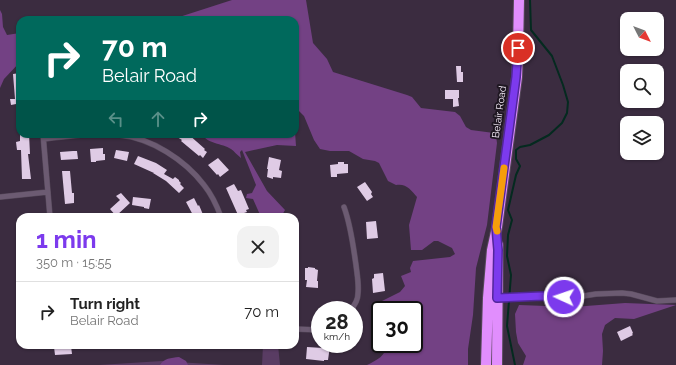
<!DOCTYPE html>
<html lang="en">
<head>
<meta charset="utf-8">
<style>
  body { margin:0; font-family:Raleway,sans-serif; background:#f2f2f2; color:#222; height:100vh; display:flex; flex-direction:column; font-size:15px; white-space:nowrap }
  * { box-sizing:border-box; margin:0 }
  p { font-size:13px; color:#767676 }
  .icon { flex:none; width:22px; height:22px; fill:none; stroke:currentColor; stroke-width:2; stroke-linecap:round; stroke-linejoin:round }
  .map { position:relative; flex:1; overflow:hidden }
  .side { position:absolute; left:16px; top:213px; width:283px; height:136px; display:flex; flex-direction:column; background:#fff; border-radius:12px; box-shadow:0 1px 3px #0004 }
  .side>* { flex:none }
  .guide { position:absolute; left:16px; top:16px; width:283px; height:122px; border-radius:12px; box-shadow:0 1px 3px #0004; background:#00695c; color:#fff; overflow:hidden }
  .needle { width:26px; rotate:132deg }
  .controls { position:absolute; left:620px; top:12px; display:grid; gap:8px }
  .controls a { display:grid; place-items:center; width:44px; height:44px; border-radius:8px; background:#fff; box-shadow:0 1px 3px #0004; font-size:20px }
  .speed { position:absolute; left:311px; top:301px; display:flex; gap:8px; font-size:20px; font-weight:700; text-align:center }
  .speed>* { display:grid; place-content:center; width:52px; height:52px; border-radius:50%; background:#fff; box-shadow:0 1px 3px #0004; line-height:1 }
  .speed small { font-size:10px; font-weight:400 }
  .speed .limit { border:2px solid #111; border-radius:6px; background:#fff; color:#111 }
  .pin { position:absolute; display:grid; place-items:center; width:34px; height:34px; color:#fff; margin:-17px; border:2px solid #fff; border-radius:50%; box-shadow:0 1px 4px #0007 }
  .me { position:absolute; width:44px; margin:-22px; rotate:273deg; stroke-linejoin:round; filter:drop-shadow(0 0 3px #0008) }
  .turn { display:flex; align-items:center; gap:14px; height:84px; padding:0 20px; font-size:18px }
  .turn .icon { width:52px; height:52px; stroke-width:2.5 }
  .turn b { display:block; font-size:28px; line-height:34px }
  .lanes { display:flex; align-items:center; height:38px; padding:0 20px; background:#0003; justify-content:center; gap:20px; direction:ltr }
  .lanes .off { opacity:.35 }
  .round { display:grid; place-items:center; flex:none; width:42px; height:42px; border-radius:12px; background:#f2f2f2 }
  .summary { display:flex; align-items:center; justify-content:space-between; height:68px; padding:0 20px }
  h1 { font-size:24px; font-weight:700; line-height:30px; color:#7c3aed }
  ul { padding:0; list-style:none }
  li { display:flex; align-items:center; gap:12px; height:60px; padding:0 20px; border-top:1px solid #e0e0e0 }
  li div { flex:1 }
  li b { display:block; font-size:15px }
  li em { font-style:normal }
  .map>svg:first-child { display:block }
  .green { fill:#593c63 }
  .forest { fill:#734184 }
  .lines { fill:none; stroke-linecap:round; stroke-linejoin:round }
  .stream { stroke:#042a1f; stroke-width:2 }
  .building { fill:#dfcbe5 }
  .street-casing { stroke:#56495a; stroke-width:6 }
  .highway-casing { stroke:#56495a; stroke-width:12 }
  .street { stroke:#6c5b72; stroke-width:5 }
  .highway { stroke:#e18efd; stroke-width:10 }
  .route-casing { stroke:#51269a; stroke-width:10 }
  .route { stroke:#7c3aed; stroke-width:7 }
  .slow { stroke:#f59e0b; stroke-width:7 }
  .labels { text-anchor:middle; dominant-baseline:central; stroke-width:4; stroke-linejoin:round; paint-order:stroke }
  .street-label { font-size:10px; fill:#faf0fd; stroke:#1e1721 }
</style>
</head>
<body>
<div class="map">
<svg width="676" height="365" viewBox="0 0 676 365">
  <rect width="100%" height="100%" fill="#3b2c40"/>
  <path class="green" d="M263 345H278L280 365H262Z
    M162 361 224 365H99Z"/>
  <path class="forest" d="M232 0H306L313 43 327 59 333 72 407 95 412 97 421 108 455 112 460 116 466 127 471 130 494 133 496 136 497 143 487 225 476 268 473 315 468 349V365H367C377 360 386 356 387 344H414V310H380V313L376 304 400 292 405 286 401 276 411 272 410 268 413 261 450 257 455 254 452 248 438 241H434L422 250H411L409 225 417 197C411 190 406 183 396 185L388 181 379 163 375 161 363 159 349 151H330L320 149 314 140 304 116 295 107V20H170Z
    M0 10 2 14 3 27 7 35 20 33V62L4 79 0 88Z
    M295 132 296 146 277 145 245 152 267 191 285 210 281 217H261L253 199 246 198 247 194 252 193 256 185 242 150 240 152 241 158C237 155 234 151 231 149 222 143 207 144 202 134H295Z
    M625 303 676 305 634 319 615 318 605 325 602 334 603 351 602 365H523L526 356 518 343 516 332 515 314 519 305 573 307Z
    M179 357 186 361 188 365H160C164 358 171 358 179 357Z"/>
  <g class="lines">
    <path class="stream" d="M515 365 507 326 511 275 507 256 508 235 512 220 508 210 516 175 520 166 516 159V150L520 147 530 145 549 135 562 123 567 113 568 102 563 85 552 56 531 30 530 0"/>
  </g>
  <path class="building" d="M456 66H461V72H463V82H457Z
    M20 73V109H16V104L11 105 10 99H15L13 74Z
    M445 90H459V98H458L459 106 453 107V99H445Z
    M20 134H29L30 154H28L31 179H22L21 150H17L16 142 20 141Z
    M172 134H188L205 149 204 150 207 152 203 158 200 155 199 156 181 141 182 140Z
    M103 148V154H105V160L96 161V162H91L90 149Z
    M116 150 129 152 127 161 114 158Z
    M73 151H77L78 159 61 160 60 152Z
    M138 156 156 163 167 170 164 174 173 179 175 177 179 180V181L181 183 180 184 184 188 179 193 166 181 153 173H154L134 164Z
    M269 157 281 160 279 170 282 171 281 178 273 177V179L267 177 268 169H267Z
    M218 158 229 170 220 177 218 174 217 175 208 165Z
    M338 162H344V164H348V173L337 174V177H331L330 165 338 164Z
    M62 171H70L72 193H74V203L65 204Z
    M365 182 372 192 371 194 373 197 367 201 357 187Z
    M234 184 238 191 241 190 249 209 246 210 247 212 238 215 226 188Z
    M121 193 130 203 116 216 110 209 120 200 116 196Z
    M133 197 151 199 149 209 144 208V207L132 205Z
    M194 198 198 206 199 205 204 217H194L186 202Z
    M376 221 378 238 367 239 366 222Z
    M308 267 315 268V269L318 270 317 281H318V288L306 287 307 280H305V268H308Z
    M383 273 385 291 373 293 372 279 374 278V274Z
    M630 326 633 333 632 334 633 335 621 341 617 332Z
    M323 345 330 346 328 360H324V361L306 359 307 347 323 348Z
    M71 346 72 354 55 355 54 347Z"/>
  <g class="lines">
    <g class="street-casing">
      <path id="street" d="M43 134 50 217
        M44 139C69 136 94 132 120 135 151 138 185 160 204 185 212 195 217 206 221 217
        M0 197 48 192
        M344 207C351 226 353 245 356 265 357 274 359 284 358 293 358 300 355 304 351 310
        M497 298 542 296 577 297 596 294 622 293 631 294 657 301 676 300
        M295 329 320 330"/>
    </g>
    <g class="highway-casing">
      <path id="highway" d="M486 365 488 298 492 250 497 227 517 77 518 48 519 0
        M497 365 498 245"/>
    </g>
    <use href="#street" class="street"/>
    <use href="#highway" class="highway"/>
  </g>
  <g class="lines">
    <g class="route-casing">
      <path id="route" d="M518 48 516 77 496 227 498 250 497 298 542 296 564 297"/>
    </g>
    <use href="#route" class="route"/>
    <path class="slow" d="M497 231 496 227 504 168"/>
  </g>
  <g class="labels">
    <g class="street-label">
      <text transform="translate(499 112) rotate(-82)">Belair Road</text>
    </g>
  </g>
</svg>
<div class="controls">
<a><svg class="needle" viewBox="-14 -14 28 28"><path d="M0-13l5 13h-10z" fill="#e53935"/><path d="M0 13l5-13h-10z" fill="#767676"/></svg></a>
<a><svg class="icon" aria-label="search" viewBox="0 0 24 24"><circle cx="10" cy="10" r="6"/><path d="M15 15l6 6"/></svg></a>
<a><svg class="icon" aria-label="layers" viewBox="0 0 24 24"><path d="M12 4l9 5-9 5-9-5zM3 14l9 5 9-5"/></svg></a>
</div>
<div class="speed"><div>28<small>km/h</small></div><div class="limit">30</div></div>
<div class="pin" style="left:518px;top:48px;background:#d93025"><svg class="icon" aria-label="arrive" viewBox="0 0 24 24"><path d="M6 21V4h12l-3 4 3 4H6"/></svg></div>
<svg class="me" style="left:564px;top:297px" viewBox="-20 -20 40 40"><circle r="17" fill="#7c3aed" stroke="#fff" stroke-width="3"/><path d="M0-11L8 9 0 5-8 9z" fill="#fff"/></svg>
<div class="guide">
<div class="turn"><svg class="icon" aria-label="right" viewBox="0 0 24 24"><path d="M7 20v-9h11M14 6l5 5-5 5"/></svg><div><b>70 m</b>Belair Road</div></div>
<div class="lanes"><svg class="icon off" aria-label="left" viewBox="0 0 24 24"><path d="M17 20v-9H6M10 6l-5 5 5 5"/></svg><svg class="icon off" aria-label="ahead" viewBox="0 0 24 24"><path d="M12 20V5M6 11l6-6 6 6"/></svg><svg class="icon" aria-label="right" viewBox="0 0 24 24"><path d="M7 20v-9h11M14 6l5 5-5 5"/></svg></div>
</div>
<section class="side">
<div class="summary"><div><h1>1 min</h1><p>350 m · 15:55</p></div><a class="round"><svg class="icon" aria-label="close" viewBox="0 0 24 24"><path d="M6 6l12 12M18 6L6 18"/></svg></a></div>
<ul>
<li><svg class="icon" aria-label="right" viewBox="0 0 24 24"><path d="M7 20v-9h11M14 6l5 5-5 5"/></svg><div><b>Turn right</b><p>Belair Road</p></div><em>70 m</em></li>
</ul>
</section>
</div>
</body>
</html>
